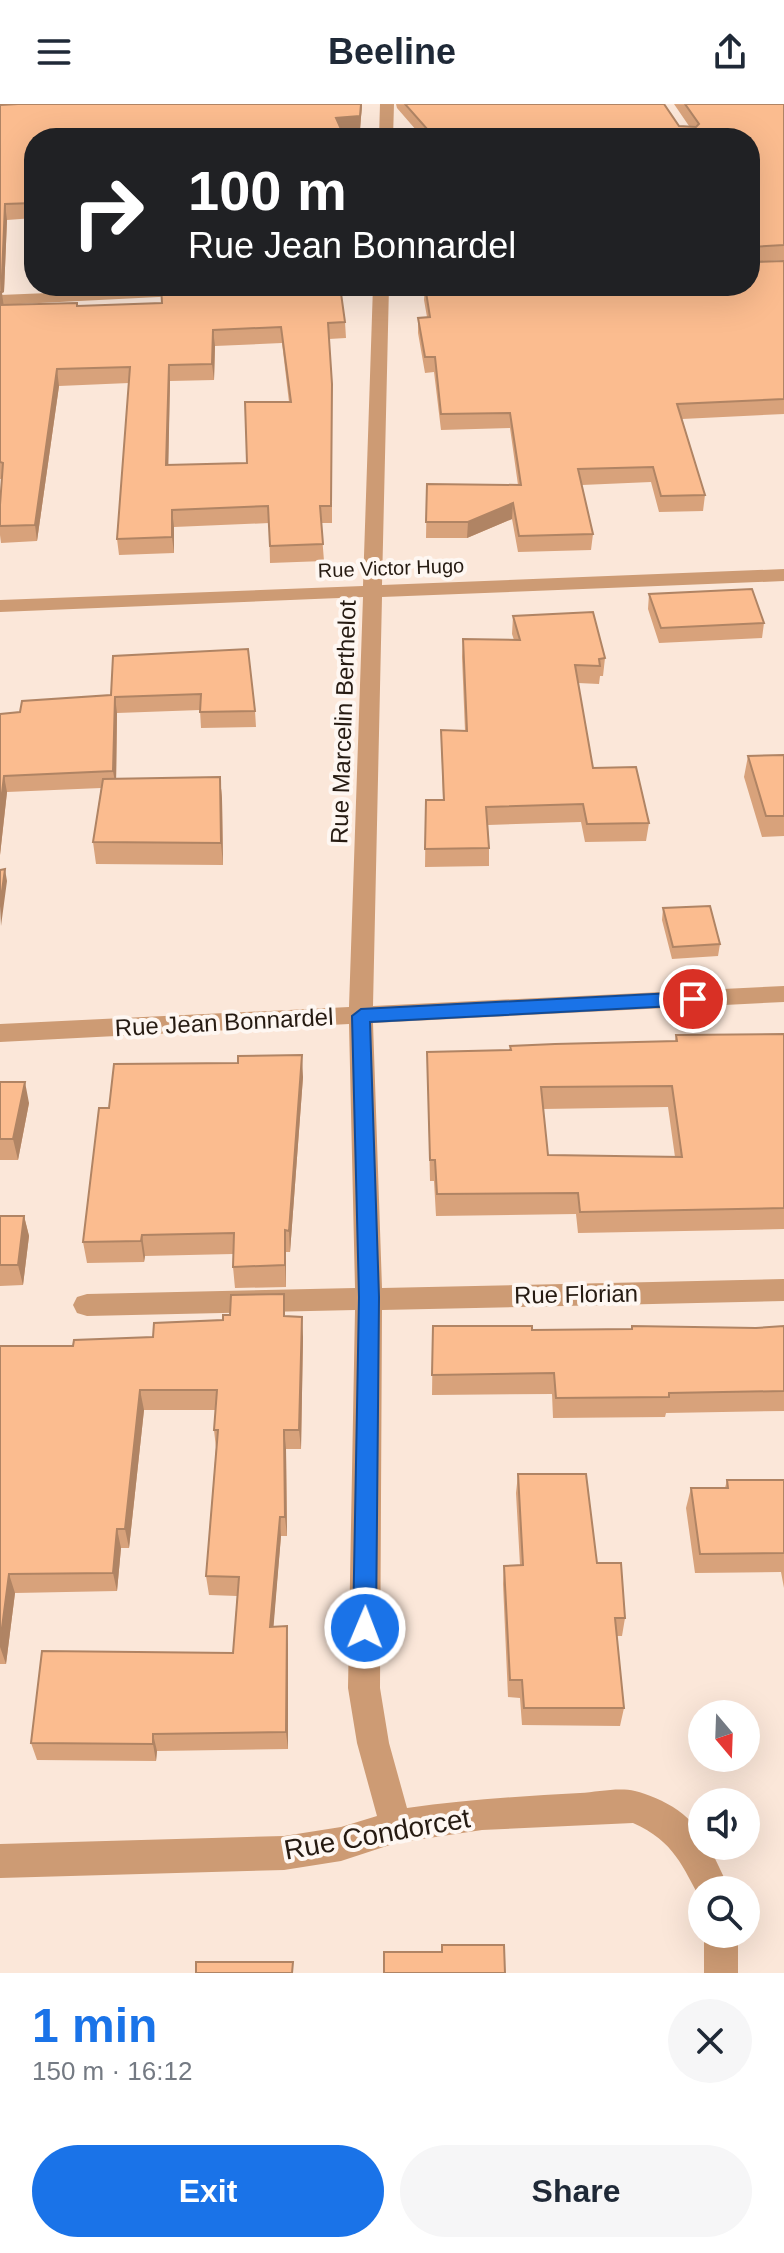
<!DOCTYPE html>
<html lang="en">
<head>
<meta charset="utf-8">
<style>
  body { margin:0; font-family:Helvetica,sans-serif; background:#f6f6f7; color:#1f2937; height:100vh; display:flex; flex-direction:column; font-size:30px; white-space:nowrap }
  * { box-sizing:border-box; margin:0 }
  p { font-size:26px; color:#747a83 }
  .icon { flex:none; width:44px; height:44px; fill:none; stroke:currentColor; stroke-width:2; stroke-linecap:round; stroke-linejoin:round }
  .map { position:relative; height:1869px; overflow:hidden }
  .side { display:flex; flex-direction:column; background:#fff; flex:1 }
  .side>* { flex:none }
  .hud { position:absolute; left:24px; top:24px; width:736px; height:168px; border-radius:32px; box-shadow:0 8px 32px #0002; background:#202124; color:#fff; overflow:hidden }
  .needle { width:52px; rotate:161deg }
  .buttons { position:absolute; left:688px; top:1596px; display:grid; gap:16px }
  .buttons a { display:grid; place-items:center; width:72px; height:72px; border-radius:50%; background:#fff; box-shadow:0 8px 32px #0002; font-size:40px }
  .pin { position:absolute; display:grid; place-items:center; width:68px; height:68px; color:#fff; margin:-34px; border:4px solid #fff; border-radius:50%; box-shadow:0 2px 8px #0007 }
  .me { position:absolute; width:88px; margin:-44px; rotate:1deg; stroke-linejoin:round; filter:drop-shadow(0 0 6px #0008) }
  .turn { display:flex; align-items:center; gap:28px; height:168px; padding:0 32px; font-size:36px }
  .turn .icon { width:104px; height:104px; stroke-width:2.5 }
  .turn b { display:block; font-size:56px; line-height:68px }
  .round { display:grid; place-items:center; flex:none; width:84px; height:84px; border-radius:42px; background:#f6f6f7 }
  .headline { display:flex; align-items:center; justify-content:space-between; height:136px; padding:0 32px }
  h1 { font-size:48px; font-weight:700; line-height:60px; color:#1a73e8 }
  .button { display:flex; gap:16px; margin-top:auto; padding:16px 32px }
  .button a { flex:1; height:92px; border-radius:48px; background:#1a73e8; color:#fff; font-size:32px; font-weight:700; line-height:92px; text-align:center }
  .button a+a { background:#f6f6f7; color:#1f2937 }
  header { display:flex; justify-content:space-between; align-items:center; height:104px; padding:0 32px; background:#fff; font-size:36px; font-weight:700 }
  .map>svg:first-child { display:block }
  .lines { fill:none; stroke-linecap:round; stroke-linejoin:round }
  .street { fill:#cd9b74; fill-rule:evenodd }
  .wall { fill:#d8a27b; fill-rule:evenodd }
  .shaded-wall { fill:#b08464 }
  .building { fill:#fbbc8f; stroke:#b08464; stroke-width:2; fill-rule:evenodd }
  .route { fill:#1a73e8; stroke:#114b97; stroke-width:2 }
  .labels { text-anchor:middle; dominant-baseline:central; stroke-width:8; stroke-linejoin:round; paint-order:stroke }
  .far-street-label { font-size:20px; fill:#261b12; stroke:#fef7f2 }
  .street-label { font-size:24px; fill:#261b12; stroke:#fef7f2 }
  .near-street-label { font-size:28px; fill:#261b12; stroke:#fef7f2 }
</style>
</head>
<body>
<header><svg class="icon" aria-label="menu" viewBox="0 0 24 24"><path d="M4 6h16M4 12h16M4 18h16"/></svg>Beeline<svg class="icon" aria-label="share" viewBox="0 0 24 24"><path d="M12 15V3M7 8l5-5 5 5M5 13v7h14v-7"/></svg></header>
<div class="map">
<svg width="784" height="1869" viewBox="0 0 784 1869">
  <rect width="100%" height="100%" fill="#fbe7d9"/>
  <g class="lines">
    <path class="street" d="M380 0H394L393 34H379Z
      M373 182H389L382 481 784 465V477L382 493 373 902 784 882V898L373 919 382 1184 784 1175V1197L382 1206 380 1584 389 1639 407 1704C465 1696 522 1692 580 1689 597 1688 619 1683 635 1687 660 1693 702 1714 702 1742H709L730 1786H702V1798C682 1762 675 1738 633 1719L482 1726 396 1739 341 1757 284 1766 0 1774V1740L284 1732 341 1723 377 1712 357 1639 348 1584 355 1206 87 1212 77 1209 73 1201 77 1193 87 1190 355 1184 349 920 0 938V920L349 903 363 493 0 508V496L363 482Z
      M193 183 201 188 198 191 0 201V191Z
      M704 1830H738V1869H704Z"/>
  </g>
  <path class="wall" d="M0 0H362L360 26 342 28 34 34V114L7 116 4 188 2 189 3 201 78 202 345 218 346 234 329 235 332 296V419H321L324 457 270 459 269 419 174 423V449L119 451 117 435 129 279 59 282 37 437 1 439 0 431V401L2 375H0ZM282 239 289 298 247 359 168 361 170 277 214 276 215 242Z
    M396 0H663L679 22H689L674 0H784V156L752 158 784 157V310L682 315 705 391 703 407 659 408 651 378 582 381 593 430 591 446 518 448 512 415 467 434H426L427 380 518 381 510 324 441 326 434 268 425 269 418 229V214L427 213 424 196 425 182H750V34H423L397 4Z
    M649 490 764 519 762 534 659 539 648 505Z
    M513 512 605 554 603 572H600L599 580 578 579 593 664 649 719 646 737 585 738 581 718 488 721 489 744V762L425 763 426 696H443L441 626 465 627 462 553 463 535 514 536 512 530Z
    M113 552 255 607 256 623 201 624 200 606 117 609 116 675 220 673 222 695 223 761 96 760 93 738 101 684 7 688 0 751V610L20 608 111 591Z
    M784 651V732L762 733 744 673 748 652Z
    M663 804 720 840 718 852 672 855 662 816Z
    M784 930V1125L578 1129 576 1110 436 1112 434 1077H430L427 948 510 946V942L675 937 676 931ZM668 1003 675 1053 548 1051 543 1005Z
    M303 973 290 1148H286V1183L235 1184 233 1163V1150L145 1152 144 1158 87 1159 83 1138 109 1004Z
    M0 978 29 999 18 1056H0Z
    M0 1112H24L29 1132 23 1181 0 1182Z
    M286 1212 303 1233 301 1345H286L287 1432H281L273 1523 288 1541V1645L157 1647 156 1657 37 1656 31 1639 233 1549 237 1492 209 1491 206 1472 216 1344 214 1326 216 1306H144L129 1444H121L117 1487 15 1489 6 1560H0V1242H73L153 1233 223 1216Z
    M433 1222 532 1226 632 1225V1222L756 1224 784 1222V1307L666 1309 665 1313 553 1314 552 1290 432 1291Z
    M518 1370 597 1459 625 1514 622 1532H616L624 1604 620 1622 522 1621 520 1594 508 1593 503 1480 504 1462 520 1461 516 1389Z
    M727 1376H784V1484L781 1468 695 1469 686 1404 691 1384H725Z"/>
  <path class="shaded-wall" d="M361 0H362L360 26 337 29 336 14Z
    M5 100 7 116 4 188 2 189 4 204 1 201 0 173Z
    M213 226 215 242 214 276 212 260Z
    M169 261 170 277 168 378 166 361Z
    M57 265 59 282 37 437 35 421Z
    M513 399 512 415 467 434 468 418Z
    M172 406 174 423V449L172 433Z
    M115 593 117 609 116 684 113 667Z
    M4 672 7 688 0 751V706Z
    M220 673 222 695 223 761 221 739Z
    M5 765 7 777 1 822 0 802Z
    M302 951 303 973 290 1148 289 1127Z
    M25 978 29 999 18 1056 13 1035Z
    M24 1112 29 1132 23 1181 18 1161Z
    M285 1126 286 1148V1183L285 1161Z
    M142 1131 145 1152 144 1158 141 1137Z
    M302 1213 303 1233 301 1345 299 1326Z
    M140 1286 144 1306 129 1444 125 1425Z
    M284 1326 286 1345 287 1432 285 1413Z
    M280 1413 281 1432 272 1541 270 1523Z
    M117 1425 121 1444 117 1487 113 1469Z
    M9 1470 15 1489 6 1560 0 1543V1539Z
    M287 1522 288 1541V1645L286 1628Z
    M153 1630 157 1647 156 1657 153 1640Z"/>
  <path class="building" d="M18 0H361L360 12 336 14 345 34H34V99L5 100 2 172 0 173V1Z
    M405 0H664L679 22 696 23 699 20 685 0H784V141L750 143V34H435Z
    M750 156 752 158 784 157V295L677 300 705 391 661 392 653 363 578 365 593 430 519 432 513 399 468 418H426L427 380 521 381 510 309 441 310 435 253H425L418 214 430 213 425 182H750Z
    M161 182H340L345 218 328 219 332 280 331 402H320L323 440 270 442 268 402 172 406V433L117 435 130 263 57 265 35 421 0 422V401L3 359 0 358V188H1V201L77 199V202L162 199ZM281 223 291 298H245L247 359 166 361 169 261 212 260 213 226Z
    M752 485 764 519 661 524 649 490Z
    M593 508 605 554 599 555 600 562 575 561 593 664 636 663 649 719 587 720 583 700 486 703 489 744 425 745 426 696H444L441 626 467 627 463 535 520 536 513 512Z
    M248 545 255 607 200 608 201 590 115 593 113 667 4 672 0 706V610L20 608 22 597 111 591 113 552Z
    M784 651V712H766L748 652Z
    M220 673 221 739 93 738 103 675Z
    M5 765 0 802V766Z
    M710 802 720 840 673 843 663 804Z
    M784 930V1104L580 1108 578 1089 437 1090 435 1056H430L427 948 511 946 510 942 555 940 677 937 676 931ZM672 982 682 1053 548 1051 541 983Z
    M302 951 289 1127 285 1126V1161L233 1163 234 1129 142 1131 141 1137 83 1138 99 1004H109L114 960 238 959V952Z
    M0 978H25L13 1035H0Z
    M0 1112H24L18 1161H0Z
    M284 1190V1212L302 1213 299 1326H284L285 1413H280L270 1523 287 1522 286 1628 153 1630V1640L31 1639 42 1547 233 1549 239 1473 206 1472 218 1326H214L217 1286H140L125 1425H117L113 1469 9 1470 0 1539V1242H73L74 1236 153 1233 154 1219 223 1216V1211H230L231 1191Z
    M433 1222H532V1226L632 1225V1222L756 1224 784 1222V1287L669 1289V1293L556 1294 554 1269 432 1271Z
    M518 1370H586L597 1459H621L625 1514H615L624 1604H524L522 1576H510L504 1462 523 1461Z
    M727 1376H784V1449L700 1450 691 1384H728Z
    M442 1841H504L505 1869H384V1848H442Z
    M196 1858H293L292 1869H196Z"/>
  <path class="route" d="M693 888 702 895 693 901 370 918 379 1193 376 1524 373 1532 365 1535 357 1532 353 1524 359 1193 352 912 361 905Z"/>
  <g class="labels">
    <g class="far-street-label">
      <text transform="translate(391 464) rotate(-2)">Rue Victor Hugo</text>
    </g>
    <g class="street-label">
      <text transform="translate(343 618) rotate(-88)">Rue Marcelin Berthelot</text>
      <text transform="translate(224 918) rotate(-3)">Rue Jean Bonnardel</text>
      <text transform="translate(576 1190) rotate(-1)">Rue Florian</text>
    </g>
    <g class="near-street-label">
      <text transform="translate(377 1730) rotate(-10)">Rue Condorcet</text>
    </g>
  </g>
</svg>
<div class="buttons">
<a><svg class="needle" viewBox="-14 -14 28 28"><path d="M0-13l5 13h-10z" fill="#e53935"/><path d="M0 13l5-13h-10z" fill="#747a83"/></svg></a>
<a><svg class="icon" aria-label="sound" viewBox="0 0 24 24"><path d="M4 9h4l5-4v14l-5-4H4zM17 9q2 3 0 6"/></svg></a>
<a><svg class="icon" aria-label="search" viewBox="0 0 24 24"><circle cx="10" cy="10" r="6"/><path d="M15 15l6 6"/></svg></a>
</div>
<div class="pin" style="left:693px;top:895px;background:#d93025"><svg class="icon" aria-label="arrive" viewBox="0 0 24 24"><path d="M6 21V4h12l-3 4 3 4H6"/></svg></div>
<svg class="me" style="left:365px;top:1524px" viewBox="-20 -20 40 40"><circle r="17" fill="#1a73e8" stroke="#fff" stroke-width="3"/><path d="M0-11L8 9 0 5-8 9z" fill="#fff"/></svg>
<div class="hud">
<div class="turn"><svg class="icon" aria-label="right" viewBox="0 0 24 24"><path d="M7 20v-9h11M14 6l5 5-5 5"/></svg><div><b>100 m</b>Rue Jean Bonnardel</div></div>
</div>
</div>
<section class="side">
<div class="headline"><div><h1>1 min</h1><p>150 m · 16:12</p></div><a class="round"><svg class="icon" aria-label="close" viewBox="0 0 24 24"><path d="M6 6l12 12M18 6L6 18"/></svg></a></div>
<div class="button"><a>Exit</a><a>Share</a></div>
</section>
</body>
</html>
